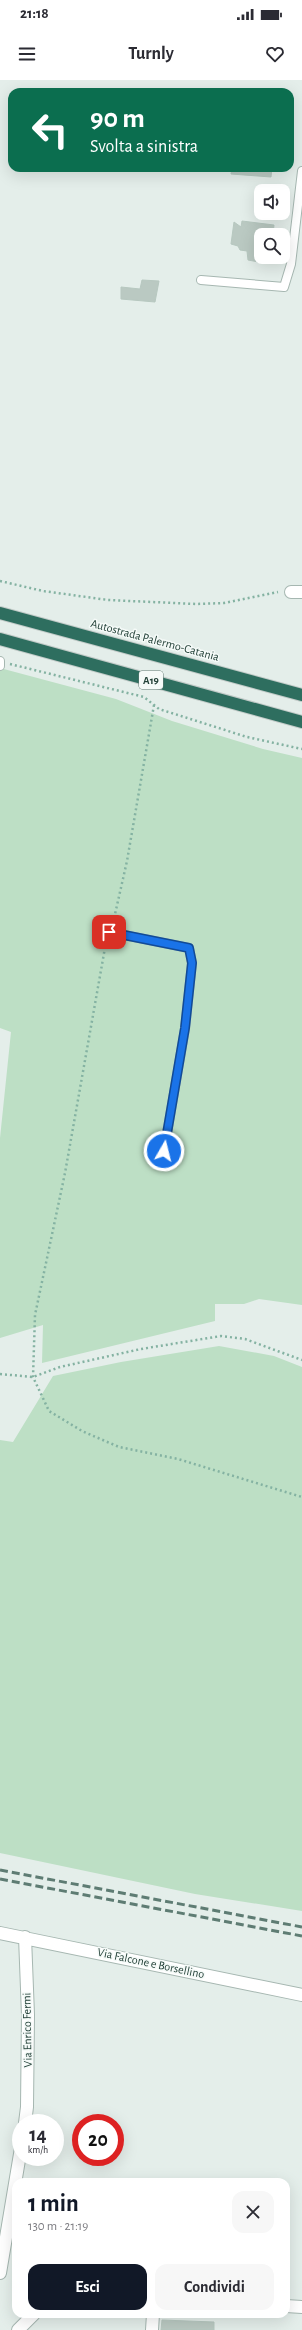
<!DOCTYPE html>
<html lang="it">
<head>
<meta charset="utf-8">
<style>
  body { margin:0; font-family:"Alegreya Sans",sans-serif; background:#f7f7f7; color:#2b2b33; height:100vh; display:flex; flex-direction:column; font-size:15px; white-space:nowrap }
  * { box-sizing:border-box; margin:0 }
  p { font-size:13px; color:#7c7c81 }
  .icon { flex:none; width:22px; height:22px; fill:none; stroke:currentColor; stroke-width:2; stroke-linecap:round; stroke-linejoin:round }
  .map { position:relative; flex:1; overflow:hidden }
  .panel { position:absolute; left:12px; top:2098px; width:278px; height:140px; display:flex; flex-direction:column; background:#fff; border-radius:12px; box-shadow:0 4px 16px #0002 }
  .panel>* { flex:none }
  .hud { position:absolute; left:8px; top:8px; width:286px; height:84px; border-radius:12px; box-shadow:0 4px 16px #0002; background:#0b6e4f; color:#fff; overflow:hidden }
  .fabs { position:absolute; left:254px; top:104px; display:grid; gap:8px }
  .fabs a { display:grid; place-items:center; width:36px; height:36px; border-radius:8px; background:#fff; box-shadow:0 4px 16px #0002; font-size:20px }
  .speed { position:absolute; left:12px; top:2034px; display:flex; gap:8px; font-size:20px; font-weight:700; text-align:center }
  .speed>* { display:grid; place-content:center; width:52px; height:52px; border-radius:50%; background:#fff; box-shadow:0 4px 16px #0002; line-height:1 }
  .speed small { font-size:10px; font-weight:400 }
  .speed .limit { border:6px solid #d22; background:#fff; color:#111 }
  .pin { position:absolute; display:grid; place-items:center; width:34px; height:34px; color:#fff; margin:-17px; border-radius:8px; box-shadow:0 2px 6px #0006 }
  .me { position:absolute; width:44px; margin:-22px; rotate:8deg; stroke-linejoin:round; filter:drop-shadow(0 0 3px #0008) }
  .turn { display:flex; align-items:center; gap:14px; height:84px; padding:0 16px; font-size:18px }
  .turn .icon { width:52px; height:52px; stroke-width:2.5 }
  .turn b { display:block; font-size:28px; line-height:34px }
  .round { display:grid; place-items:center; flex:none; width:42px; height:42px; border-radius:12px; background:#f7f7f7 }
  .headline { display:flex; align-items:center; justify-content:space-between; height:68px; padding:0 16px }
  h1 { font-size:24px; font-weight:600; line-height:30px; color:#111827 }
  .button { display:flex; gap:8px; margin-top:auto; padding:8px 16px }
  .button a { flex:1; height:46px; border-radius:12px; background:#111827; color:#fff; font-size:16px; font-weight:600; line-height:46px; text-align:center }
  .button a+a { background:#f7f7f7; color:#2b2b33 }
  .status { display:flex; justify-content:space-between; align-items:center; height:28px; padding:0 20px; background:#fff; direction:ltr }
  .status svg { height:11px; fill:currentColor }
  header { display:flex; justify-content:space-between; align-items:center; height:52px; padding:0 16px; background:#fff; font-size:18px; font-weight:600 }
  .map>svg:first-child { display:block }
  .green { fill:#bddfc5 }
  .building { fill:#bac9c2; stroke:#b7c8c0 }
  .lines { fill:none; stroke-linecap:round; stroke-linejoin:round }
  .service-casing { stroke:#a6b7b1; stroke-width:10 }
  .minor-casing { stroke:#a6b7b1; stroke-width:14 }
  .motorway-casing { stroke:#c1cac7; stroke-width:14 }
  .path { stroke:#84b2a2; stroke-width:2.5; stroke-dasharray:2 3; stroke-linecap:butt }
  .service { stroke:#fff; stroke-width:8 }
  .minor { stroke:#fff; stroke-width:12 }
  .motorway { stroke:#2e6e5f; stroke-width:12 }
  .rail { stroke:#5e7c73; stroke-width:3; stroke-dasharray:8 4; stroke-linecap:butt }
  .route-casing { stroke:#114b97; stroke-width:10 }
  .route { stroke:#1a73e8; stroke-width:7 }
  .labels { text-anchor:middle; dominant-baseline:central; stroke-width:3; stroke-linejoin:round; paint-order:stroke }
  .shield { fill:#f5faf8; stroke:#627872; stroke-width:1 }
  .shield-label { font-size:11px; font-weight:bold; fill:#234138 }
  .street-label { font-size:12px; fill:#234138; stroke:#f5faf8 }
</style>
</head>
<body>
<div class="status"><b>21:18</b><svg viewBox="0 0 49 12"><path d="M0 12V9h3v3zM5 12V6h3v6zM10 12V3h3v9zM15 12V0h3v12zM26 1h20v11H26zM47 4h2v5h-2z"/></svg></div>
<header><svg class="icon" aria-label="menu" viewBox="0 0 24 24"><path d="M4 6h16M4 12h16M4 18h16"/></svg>Turnly<svg class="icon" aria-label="heart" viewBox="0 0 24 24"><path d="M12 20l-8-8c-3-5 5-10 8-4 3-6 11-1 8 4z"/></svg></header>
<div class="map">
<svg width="302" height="2250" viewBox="0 0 302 2250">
  <rect width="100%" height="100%" fill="#e4eeea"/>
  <path class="green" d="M0 588 116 619 172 641 263 669 302 678V1225L259 1219 244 1224H215V1241L42 1283 43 1245 0 1258V1058L11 952 0 948Z
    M219 1266 274 1276 302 1287V1831L195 1814 0 1773V1360L13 1362 53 1296 121 1282Z"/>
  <path class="building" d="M232 88H272L271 97 231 94Z
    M242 141 274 145 273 155H261V177H265L264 183 248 180 247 171 240 170 238 166 231 164 234 142 241 147Z
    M142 200 159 201 155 222 121 219V207L140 209Z
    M162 2240 214 2242V2250H161Z"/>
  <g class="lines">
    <g class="service-casing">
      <path id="service" d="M201 200 284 207 291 184 302 91
        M0 586V581
        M109 852 189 868 192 883 185 949 164 1071"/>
    </g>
    <g class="minor-casing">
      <path id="minor" d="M291 512H302
        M0 1853 302 1915
        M25 1857 28 1935 27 2027 25 2043
        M0 2193 21 2068
        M286 2226 302 2227
        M18 2250 34 2234
        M152 2250 153 2234"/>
    </g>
    <g class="motorway-casing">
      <path id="motorway" d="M0 533 302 615
        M0 559 302 642"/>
    </g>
    <path class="path" d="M0 501 43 511 108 520 196 524 224 523 278 512
      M10 584 144 617 159 629 247 657 302 669
      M113 843 127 781 154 625
      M106 862 65 1093 35 1235 33 1297 49 1331 82 1351 119 1367 178 1379 302 1417
      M0 1294 33 1297 60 1287 141 1269 221 1256 245 1259 302 1280"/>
    <use href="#service" class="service"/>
    <use href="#minor" class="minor"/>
    <use href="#motorway" class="motorway"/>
    <path class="rail" d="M0 1790 302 1847
      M0 1799 302 1856"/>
  </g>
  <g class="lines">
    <g class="route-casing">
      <path id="route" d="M109 852 189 868 192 883 185 948 164 1071"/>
    </g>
    <use href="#route" class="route"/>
  </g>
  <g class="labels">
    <rect class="shield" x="139" y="591" width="24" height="18" rx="3"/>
    <g class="shield-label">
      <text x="151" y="600">A19</text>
    </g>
    <g class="street-label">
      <text transform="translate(155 560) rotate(15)">Autostrada Palermo-Catania</text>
      <text transform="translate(151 1883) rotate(12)">Via Falcone e Borsellino</text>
      <text transform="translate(27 1950) rotate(-91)">Via Enrico Fermi</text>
    </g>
  </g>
</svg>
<div class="fabs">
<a><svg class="icon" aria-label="sound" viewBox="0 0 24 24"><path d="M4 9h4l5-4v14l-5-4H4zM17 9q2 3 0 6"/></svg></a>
<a><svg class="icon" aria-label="search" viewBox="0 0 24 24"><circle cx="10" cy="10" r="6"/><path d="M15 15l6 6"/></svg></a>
</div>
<div class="speed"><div>14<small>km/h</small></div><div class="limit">20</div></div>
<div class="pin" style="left:109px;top:852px;background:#d93025"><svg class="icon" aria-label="arrive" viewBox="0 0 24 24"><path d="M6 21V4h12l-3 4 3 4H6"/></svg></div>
<svg class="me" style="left:164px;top:1071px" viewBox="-20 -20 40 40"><circle r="17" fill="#1a73e8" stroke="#fff" stroke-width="3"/><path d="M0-11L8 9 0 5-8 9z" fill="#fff"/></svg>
<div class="hud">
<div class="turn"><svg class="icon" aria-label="left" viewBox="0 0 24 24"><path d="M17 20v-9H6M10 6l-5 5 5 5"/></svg><div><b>90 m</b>Svolta a sinistra</div></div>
</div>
<section class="panel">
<div class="headline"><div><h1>1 min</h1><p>130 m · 21:19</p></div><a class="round"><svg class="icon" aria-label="close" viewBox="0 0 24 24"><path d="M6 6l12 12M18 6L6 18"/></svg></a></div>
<div class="button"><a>Esci</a><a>Condividi</a></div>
</section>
</div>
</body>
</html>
